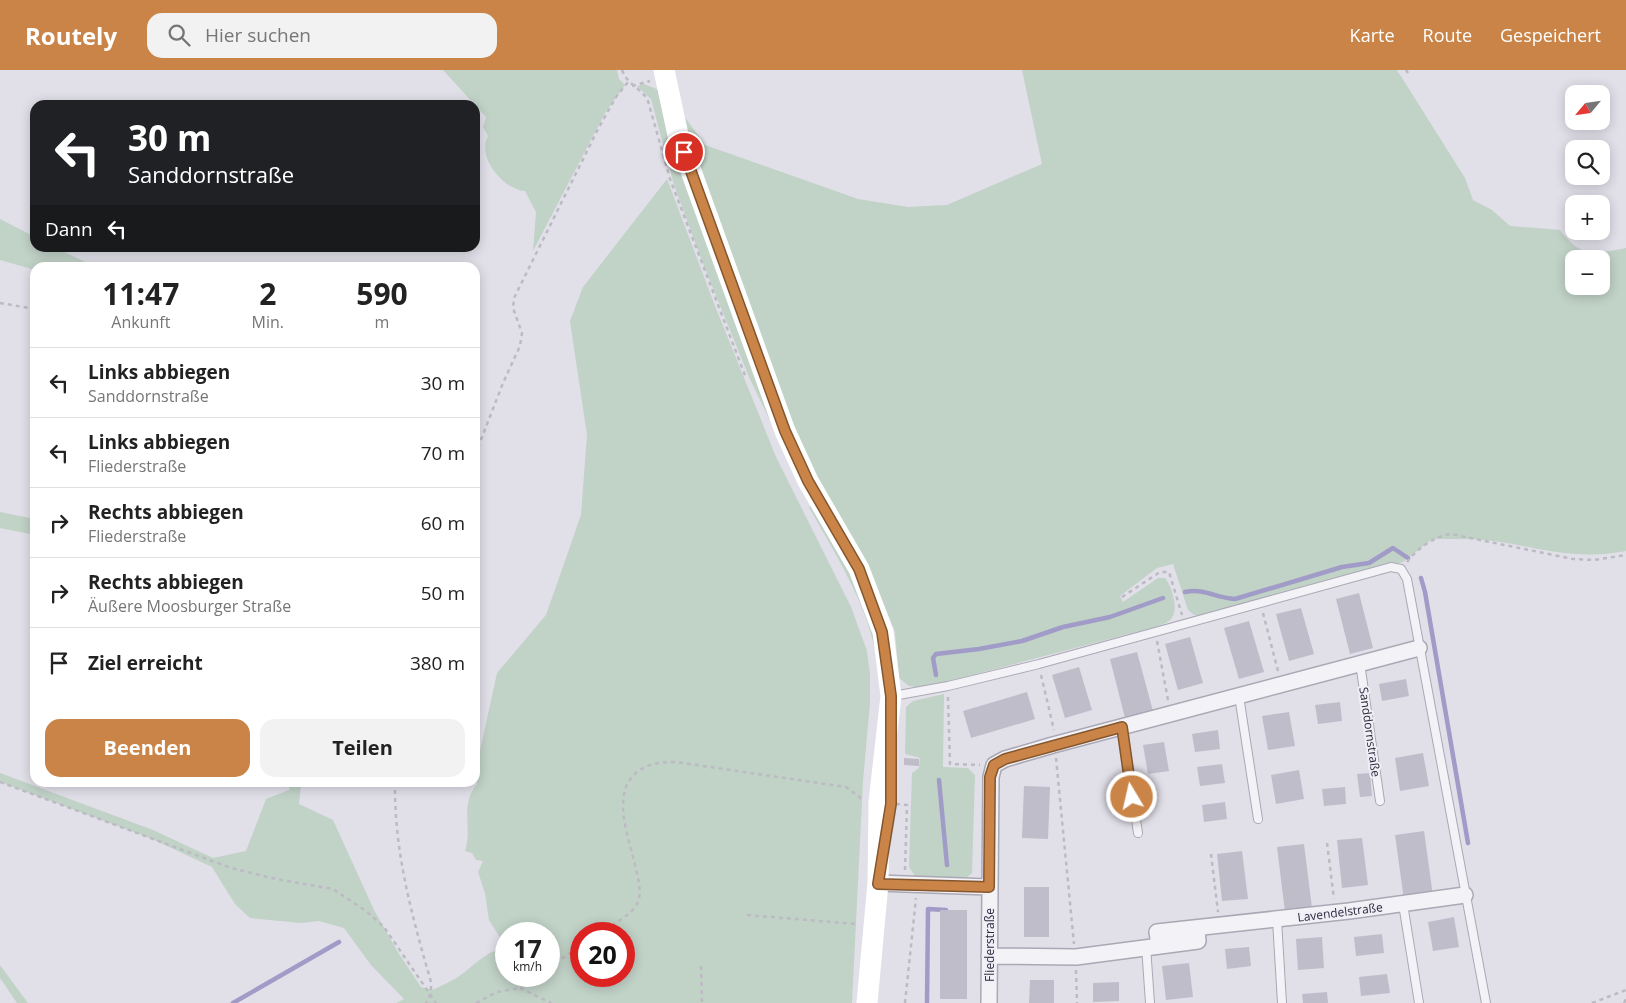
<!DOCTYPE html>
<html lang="de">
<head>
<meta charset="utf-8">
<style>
  body { margin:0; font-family:"Open Sans",sans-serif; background:#f2f2f2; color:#222; height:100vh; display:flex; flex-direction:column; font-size:19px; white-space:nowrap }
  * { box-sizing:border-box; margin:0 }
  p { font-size:16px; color:#767676 }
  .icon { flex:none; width:28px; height:28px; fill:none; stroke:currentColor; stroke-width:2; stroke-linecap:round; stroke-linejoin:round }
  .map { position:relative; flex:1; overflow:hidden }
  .drawer { position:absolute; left:30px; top:192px; width:450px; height:525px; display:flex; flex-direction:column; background:#fff; border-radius:15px; box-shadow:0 2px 12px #0003 }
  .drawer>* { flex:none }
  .banner { position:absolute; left:30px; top:30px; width:450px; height:152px; border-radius:15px; box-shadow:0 2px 12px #0003; background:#202124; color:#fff; overflow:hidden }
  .needle { width:32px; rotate:241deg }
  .controls { position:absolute; left:1565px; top:15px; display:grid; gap:10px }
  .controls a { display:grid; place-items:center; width:45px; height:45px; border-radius:10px; background:#fff; box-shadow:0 2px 12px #0003; font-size:25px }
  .speed { position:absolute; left:495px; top:852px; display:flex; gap:10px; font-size:25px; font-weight:700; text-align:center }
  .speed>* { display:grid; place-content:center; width:65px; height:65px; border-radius:50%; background:#fff; box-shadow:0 2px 12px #0003; line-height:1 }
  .speed small { font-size:12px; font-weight:400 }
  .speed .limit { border:8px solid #d22; background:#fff; color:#111 }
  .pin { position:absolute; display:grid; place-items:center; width:42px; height:42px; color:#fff; margin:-21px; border:2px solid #fff; border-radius:50%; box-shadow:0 1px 5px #0007 }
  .me { position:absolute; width:55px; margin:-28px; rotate:351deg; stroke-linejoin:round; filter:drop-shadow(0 0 4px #0008) }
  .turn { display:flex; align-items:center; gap:18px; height:105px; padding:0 15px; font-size:22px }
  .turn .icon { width:65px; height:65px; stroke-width:2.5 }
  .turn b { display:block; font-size:35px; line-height:42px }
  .then { display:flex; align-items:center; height:48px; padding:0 15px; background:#0003; gap:10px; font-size:19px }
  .eta { display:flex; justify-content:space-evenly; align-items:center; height:85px; text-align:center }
  .eta b { font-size:30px; font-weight:700; line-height:35px }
  .primary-button { display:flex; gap:10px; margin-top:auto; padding:10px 15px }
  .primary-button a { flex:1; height:58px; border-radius:15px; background:#ca8447; color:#fff; font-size:20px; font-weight:700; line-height:58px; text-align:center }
  .primary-button a+a { background:#f2f2f2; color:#222 }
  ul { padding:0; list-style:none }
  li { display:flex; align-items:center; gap:15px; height:70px; padding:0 15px; border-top:1px solid #e0e0e0 }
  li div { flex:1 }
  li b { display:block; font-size:19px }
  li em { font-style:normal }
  header { display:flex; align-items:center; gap:30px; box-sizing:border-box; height:70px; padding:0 25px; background:#ca8447; color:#fff }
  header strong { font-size:24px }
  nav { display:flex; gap:28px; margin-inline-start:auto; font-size:18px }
  .search { width:350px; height:45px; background:#f2f2f2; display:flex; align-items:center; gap:12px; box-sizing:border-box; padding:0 18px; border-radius:15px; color:#767676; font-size:19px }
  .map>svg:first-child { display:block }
  .green { fill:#c1d2c7; fill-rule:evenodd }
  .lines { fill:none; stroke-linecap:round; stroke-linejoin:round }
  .stream { stroke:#a19bc7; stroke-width:4.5 }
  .building { fill:#c0bdcb }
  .lane-casing { stroke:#aba8b5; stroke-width:10 }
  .street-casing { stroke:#aba8b5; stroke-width:18 }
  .path { stroke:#bcbac3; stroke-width:2.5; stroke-dasharray:4 4; stroke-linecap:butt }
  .lane { stroke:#f3f2f7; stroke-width:8 }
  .street { stroke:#f3f2f7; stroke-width:15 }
  .secondary { stroke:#fff; stroke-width:21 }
  .route-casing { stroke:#83562e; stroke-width:12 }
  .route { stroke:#ca8447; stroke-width:9 }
  .labels { text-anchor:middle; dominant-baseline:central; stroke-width:4; stroke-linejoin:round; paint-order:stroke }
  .street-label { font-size:12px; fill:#2e293f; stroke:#f0eff6 }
</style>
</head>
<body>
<header>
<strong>Routely</strong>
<div class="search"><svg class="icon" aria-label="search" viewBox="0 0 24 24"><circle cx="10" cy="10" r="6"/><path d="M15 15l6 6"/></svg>Hier suchen</div>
<nav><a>Karte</a><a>Route</a><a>Gespeichert</a></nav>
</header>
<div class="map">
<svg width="1626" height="933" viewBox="0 0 1626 933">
  <rect width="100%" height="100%" fill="#e1dfe8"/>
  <path class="green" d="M443 0H617L619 9 625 15 605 43 533 181 536 142 525 121C504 120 476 87 488 66L483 57 486 47Z
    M1022 0H1397L1465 108 1473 130 1492 140 1510 156 1560 160C1582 189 1593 184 1626 178V481C1579 490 1547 480 1501 472 1478 468 1455 469 1432 469L1403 492 1202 545H1194L1188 540 1173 494 1157 498 1120 526 1123 532 1158 508H1165C1172 516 1180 542 1170 550 1166 554 1159 555 1155 557L923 618 909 616 899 608 895 562 869 497 815 407 793 359 679 39 705 75 858 129 908 137 947 135 1042 94ZM1574 189H1601V216H1574Z
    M644 14 659 20 799 411 749 307 702 191 674 115 651 29 637 16Z
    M667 109 715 236 776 387 851 537 867 581 870 604V633L863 711 852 933H396L404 929 371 895 344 858 319 851 301 853 250 848 235 834 212 797 150 768 0 712V703L153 760 213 788 246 781 266 729 289 720 290 713H301L299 734 333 750 374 840 399 884 421 917 432 920C441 916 450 912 458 907 473 897 487 879 506 879V906H549V864H506V877L489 850 485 823 478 802 483 791 476 790 472 783 465 781C473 757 459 736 477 714L476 699 497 603 546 545 581 445 587 365 570 251 583 217ZM581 864H624V906H581Z
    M0 149 35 167V178H56L96 197 35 198V200L0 190Z
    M812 435 856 512 872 549 881 626C879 611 878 595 875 580 865 530 834 482 809 437Z
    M0 442 35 449V465L0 458Z
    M944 624 943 697 968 698 975 705 972 803 966 808 915 806 909 797 912 703 919 698 920 688 905 684 906 637 913 631Z
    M0 895 28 933H17L0 908Z"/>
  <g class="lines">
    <path class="stream" d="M1421 508 1425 522 1468 773
      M1185 522C1206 518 1214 528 1235 529L1342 497 1369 493 1393 478 1408 488
      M936 605 933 588 936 584 979 579 1022 571 1063 557 1110 547 1163 528
      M939 710 947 795
      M233 933 339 872
      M927 933 928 839 946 840"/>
  </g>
  <path class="building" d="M1359 523 1373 578 1350 584 1336 529Z
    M1301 538 1314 584 1289 591 1276 544Z
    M1249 551 1264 602 1239 609 1224 558Z
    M1190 567 1203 613 1178 620 1165 574Z
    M1137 582 1153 641 1125 648 1110 589Z
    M1079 597 1092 640 1065 648 1052 605Z
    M1406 609 1409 626 1382 631 1379 614Z
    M1027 622 1035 649 971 668 963 641Z
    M1340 632 1342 651 1318 654 1315 635Z
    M1289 642 1295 676 1268 680 1262 646Z
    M1218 660 1220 679 1195 682 1192 664Z
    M1164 672 1169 701 1148 704 1143 675Z
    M1423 683 1429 716 1400 721 1395 688Z
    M904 688 919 689V696L904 695Z
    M1222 694 1225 713 1200 716 1197 697Z
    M1299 700 1304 729 1276 734 1271 705Z
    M1370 703 1372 726 1360 727 1357 704Z
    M1024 716 1050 717 1048 769 1022 768Z
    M1345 717 1346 734 1324 736 1322 719Z
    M1225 732 1227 749 1204 752 1202 735Z
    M1424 761 1433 826 1404 830 1395 765Z
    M1362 768 1368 815 1342 818 1337 770Z
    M1304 774 1312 838 1285 842 1277 777Z
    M1242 781 1248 829 1222 831 1217 784Z
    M1024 817H1049V867H1024Z
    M940 840H967V929H940Z
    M1454 847 1459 877 1433 881 1428 852Z
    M1382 864 1384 883 1356 886 1354 867Z
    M1322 867 1324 898 1298 900 1296 869Z
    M1249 877 1251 896 1227 899 1225 879Z
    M1189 893 1193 927 1166 930 1162 896Z
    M1387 904 1390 923 1361 926 1359 907Z
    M1030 910H1054V933H1029Z
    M1119 912V931L1093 932V913Z
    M1327 922 1328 933H1303L1302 924Z"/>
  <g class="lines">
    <g class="lane-casing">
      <path id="lane" d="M1360 593 1380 731
        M893 626 948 616 1039 594 1391 497 1401 499 1407 509 1486 933
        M1239 626 1258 749
        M1122 657 1138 763
        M1403 834 1419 933
        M1277 850 1282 933
        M1146 876 1150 933"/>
    </g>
    <g class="street-casing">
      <path id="street" d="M878 813 989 817
        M1159 875 1157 862 1349 841 1465 825
        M989 886 1076 887 1198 871 1197 858
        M989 933 991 707 994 695 1005 689 1053 675 1419 578"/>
    </g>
    <path class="path" d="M622 0C628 16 642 18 648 31L670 109 746 308
      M1406 0 1408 3
      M632 16 650 11
      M0 233 35 239
      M475 385 503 313 520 276 522 263 513 238 514 228 598 59 616 27 628 12
      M1407 492C1417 479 1434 466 1451 464L1573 489 1594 490 1626 485
      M1122 527 1160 502H1169L1182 545
      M1263 543 1278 601
      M1157 571 1168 630
      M1041 605 1054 660
      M948 627 950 694 980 695
      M1056 688 1074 874
      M0 712 231 798 276 809 333 819 366 841 384 857 436 933
      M395 712C394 782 412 846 431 912V923L426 933
      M896 734 907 735 905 801
      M1327 773 1334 829
      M1211 784 1218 842
      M747 845 856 854
      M598 864C609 856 631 846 637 834 650 810 608 744 629 711 641 694 656 692 676 692L846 717 862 729
      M701 896 702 933
      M549 898 581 875
      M1076 900 1077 933
      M520 918 551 933
      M476 933 497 922 520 918 536 906
      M905 933 916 828
      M1592 933 1626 920
      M1624 933 1626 929"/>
    <use href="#lane" class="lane"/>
    <use href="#street" class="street"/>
    <path class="secondary" d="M664 0 678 65 785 361 808 411 859 499 883 562 891 626 879 732 878 813 867 933"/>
  </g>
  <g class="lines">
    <g class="route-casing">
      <path id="route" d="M684 82 785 361 808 411 859 499 882 562 891 626V734L878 814 989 817 990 707 994 695 1005 689 1122 657 1132 727"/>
    </g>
    <use href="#route" class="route"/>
  </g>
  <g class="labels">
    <g class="street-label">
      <text transform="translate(1370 662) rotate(82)">Sanddornstraße</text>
      <text transform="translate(1340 842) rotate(-7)">Lavendelstraße</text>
      <text transform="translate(989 875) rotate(-90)">Fliederstraße</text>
    </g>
  </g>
</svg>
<div class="controls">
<a><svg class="needle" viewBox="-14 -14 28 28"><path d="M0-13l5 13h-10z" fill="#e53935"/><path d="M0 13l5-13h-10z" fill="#767676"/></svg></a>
<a><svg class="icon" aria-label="search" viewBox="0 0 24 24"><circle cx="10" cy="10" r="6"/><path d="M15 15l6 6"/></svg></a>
<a>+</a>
<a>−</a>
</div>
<div class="speed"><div>17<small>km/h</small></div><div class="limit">20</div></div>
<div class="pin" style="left:684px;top:82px;background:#d93025"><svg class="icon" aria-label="arrive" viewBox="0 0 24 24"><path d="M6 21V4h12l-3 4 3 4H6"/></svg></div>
<svg class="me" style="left:1132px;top:727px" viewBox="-20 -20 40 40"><circle r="17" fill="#ca8447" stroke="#fff" stroke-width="3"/><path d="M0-11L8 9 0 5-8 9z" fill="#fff"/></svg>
<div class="banner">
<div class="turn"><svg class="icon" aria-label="left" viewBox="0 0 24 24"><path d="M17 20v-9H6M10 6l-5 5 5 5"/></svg><div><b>30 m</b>Sanddornstraße</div></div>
<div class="then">Dann<svg class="icon" aria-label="left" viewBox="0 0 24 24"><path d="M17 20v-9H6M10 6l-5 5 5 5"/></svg></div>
</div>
<section class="drawer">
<div class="eta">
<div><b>11:47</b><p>Ankunft</p></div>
<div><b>2</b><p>Min.</p></div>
<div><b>590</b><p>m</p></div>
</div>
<ul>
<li><svg class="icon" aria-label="left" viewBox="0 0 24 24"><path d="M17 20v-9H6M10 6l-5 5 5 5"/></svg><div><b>Links abbiegen</b><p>Sanddornstraße</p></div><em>30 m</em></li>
<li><svg class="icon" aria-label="left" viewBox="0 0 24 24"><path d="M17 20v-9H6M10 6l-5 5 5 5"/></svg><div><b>Links abbiegen</b><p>Fliederstraße</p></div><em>70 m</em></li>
<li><svg class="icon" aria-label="right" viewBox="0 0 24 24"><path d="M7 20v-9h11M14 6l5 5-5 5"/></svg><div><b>Rechts abbiegen</b><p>Fliederstraße</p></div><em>60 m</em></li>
<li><svg class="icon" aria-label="right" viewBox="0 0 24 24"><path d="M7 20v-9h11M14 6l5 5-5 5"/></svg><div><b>Rechts abbiegen</b><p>Äußere Moosburger Straße</p></div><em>50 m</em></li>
<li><svg class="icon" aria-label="arrive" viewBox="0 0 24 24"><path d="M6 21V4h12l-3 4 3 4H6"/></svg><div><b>Ziel erreicht</b></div><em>380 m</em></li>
</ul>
<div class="primary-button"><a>Beenden</a><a>Teilen</a></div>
</section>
</div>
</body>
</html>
